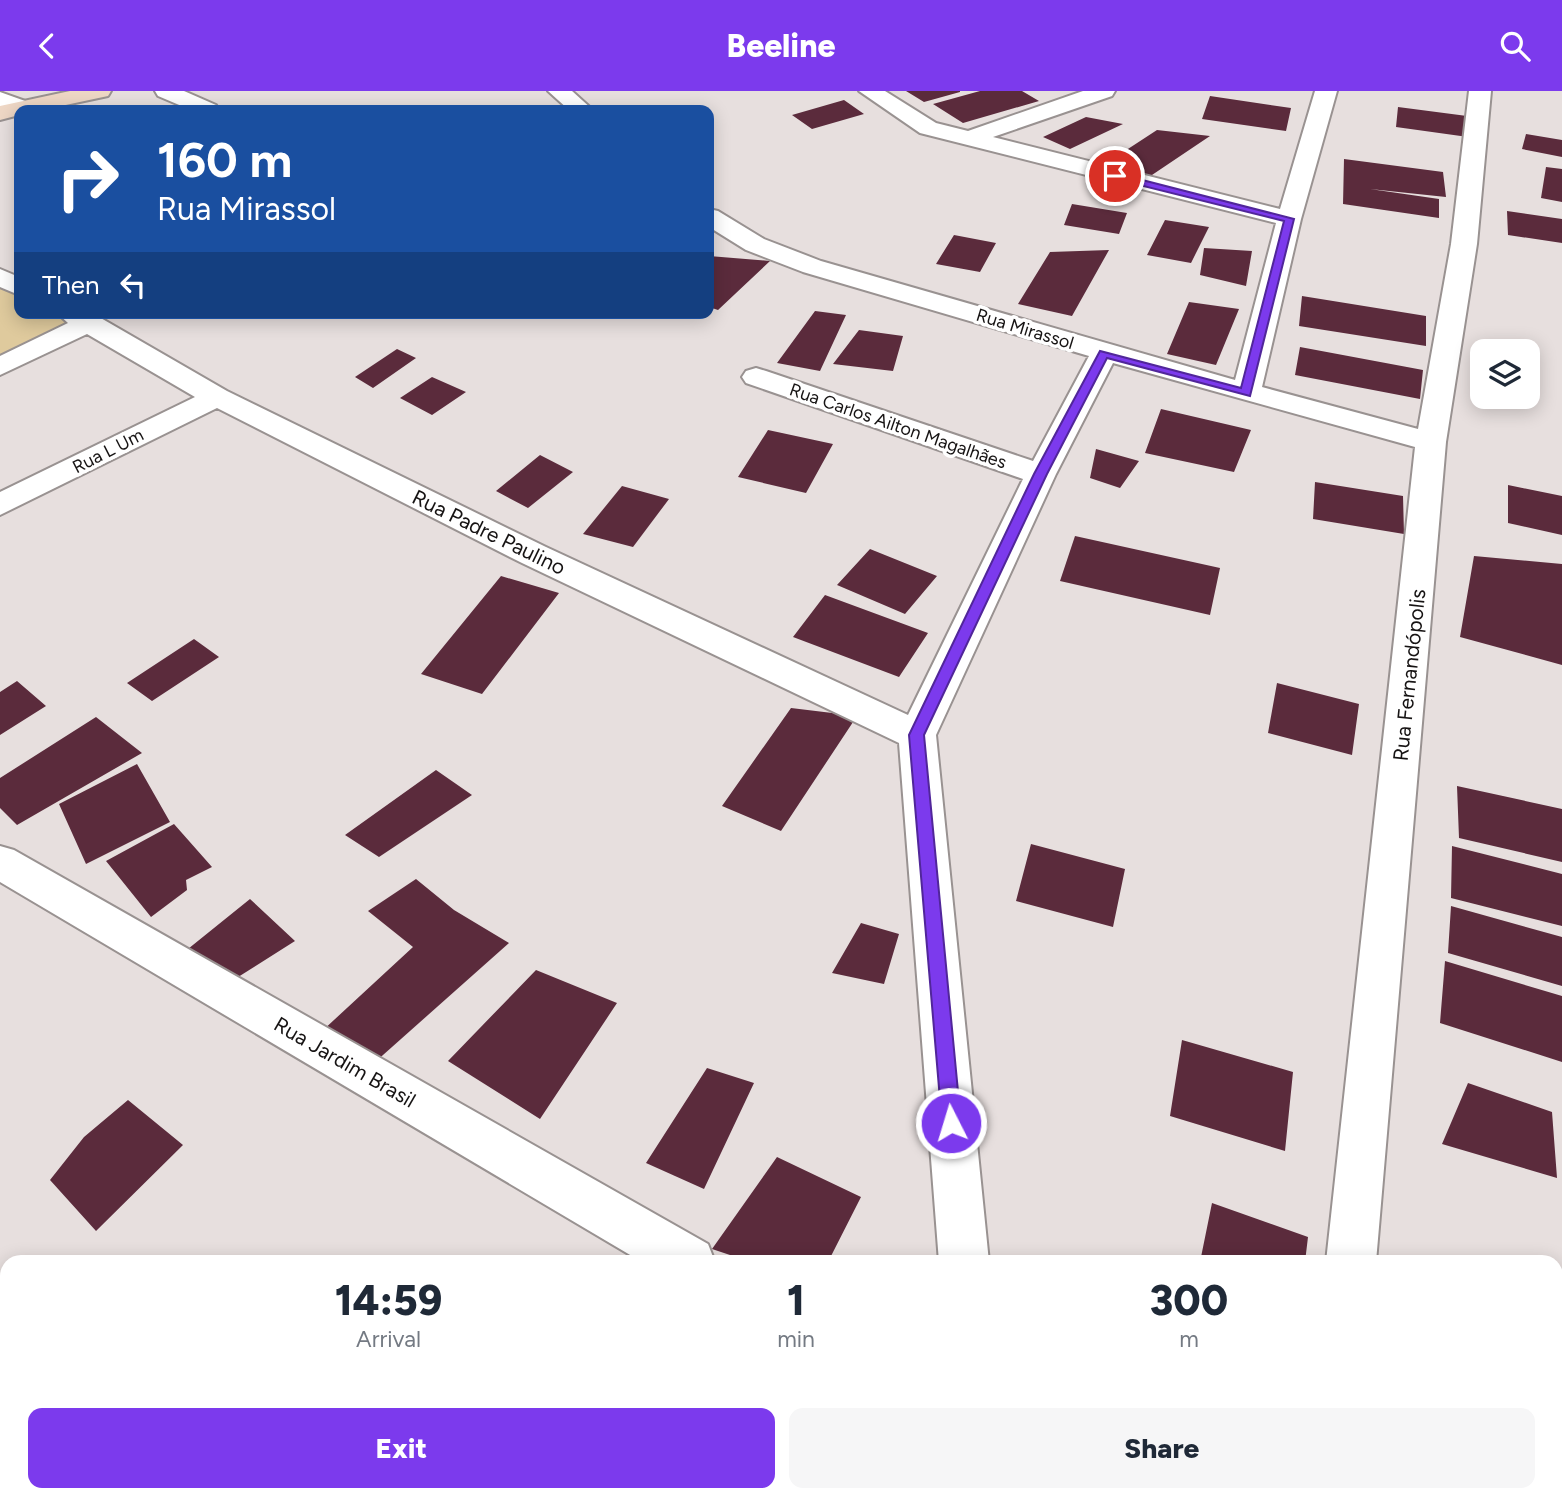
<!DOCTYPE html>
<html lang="en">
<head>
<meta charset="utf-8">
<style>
  body { margin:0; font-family:Figtree,sans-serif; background:#f6f6f7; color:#1f2937; height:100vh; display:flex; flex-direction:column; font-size:26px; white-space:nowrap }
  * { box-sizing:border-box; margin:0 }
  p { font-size:23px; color:#747a83 }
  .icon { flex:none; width:38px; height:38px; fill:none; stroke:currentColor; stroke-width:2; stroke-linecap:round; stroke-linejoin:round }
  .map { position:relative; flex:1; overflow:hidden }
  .details { position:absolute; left:0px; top:1164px; width:1563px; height:247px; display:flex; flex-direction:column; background:#fff; border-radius:21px 21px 0 0; box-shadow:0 4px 18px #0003 }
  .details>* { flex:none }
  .hud { position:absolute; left:14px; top:14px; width:700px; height:214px; border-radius:14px; box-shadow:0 4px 18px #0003; background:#1a4fa0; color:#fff; overflow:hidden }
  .controls { position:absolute; left:1470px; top:248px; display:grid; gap:14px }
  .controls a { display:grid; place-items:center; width:70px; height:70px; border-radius:14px; background:#fff; box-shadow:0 4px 18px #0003; font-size:35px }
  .pin { position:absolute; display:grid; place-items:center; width:60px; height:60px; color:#fff; margin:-30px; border:4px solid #fff; border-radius:50%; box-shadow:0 2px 7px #0007 }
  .me { position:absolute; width:77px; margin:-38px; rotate:355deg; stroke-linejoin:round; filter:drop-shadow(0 0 5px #0008) }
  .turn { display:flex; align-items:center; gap:24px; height:147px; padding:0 28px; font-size:32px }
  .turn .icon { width:91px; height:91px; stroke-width:2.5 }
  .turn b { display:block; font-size:49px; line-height:60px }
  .then { display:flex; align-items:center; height:66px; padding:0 28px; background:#0003; gap:14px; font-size:26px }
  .eta { display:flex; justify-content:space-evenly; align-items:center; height:119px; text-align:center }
  .eta b { font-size:42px; font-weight:800; line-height:49px }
  .primary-button { display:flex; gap:14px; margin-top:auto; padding:14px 28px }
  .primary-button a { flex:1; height:80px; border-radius:14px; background:#7c3aed; color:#fff; font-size:28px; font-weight:800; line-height:80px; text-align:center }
  .primary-button a+a { background:#f6f6f7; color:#1f2937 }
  header { display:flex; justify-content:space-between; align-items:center; height:91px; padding:0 28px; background:#7c3aed; color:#fff; font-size:32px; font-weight:800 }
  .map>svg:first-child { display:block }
  .green { fill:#dfca9d }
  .building { fill:#5b2b3c }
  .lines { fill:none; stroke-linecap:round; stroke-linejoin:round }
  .street-casing { stroke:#999291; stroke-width:4 }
  .secondary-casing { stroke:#999291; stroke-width:4 }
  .street { fill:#fff; fill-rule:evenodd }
  .secondary { fill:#eed7c5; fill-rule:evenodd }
  .route { fill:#7c3aed; stroke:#51269a; stroke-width:2 }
  .labels { text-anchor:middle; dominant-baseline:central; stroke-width:7; stroke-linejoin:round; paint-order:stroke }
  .far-street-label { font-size:18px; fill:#161313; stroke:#fff }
  .street-label { font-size:21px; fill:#161313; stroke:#fff }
</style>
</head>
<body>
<header><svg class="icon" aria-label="back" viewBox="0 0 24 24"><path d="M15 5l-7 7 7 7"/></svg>Beeline<svg class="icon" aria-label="search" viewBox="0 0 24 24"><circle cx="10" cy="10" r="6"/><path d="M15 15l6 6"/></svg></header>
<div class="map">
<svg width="1562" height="1410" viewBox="0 0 1562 1410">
  <rect width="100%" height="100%" fill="#e7dfde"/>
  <path class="green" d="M0 180 19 191V222H73L89 232 0 276Z"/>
  <path class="building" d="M906 0H960V1L924 11Z
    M980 0H1022L1039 10 963 32 933 13Z
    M1210 5 1291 17 1286 40 1202 28Z
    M844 9 864 23 812 38 792 24Z
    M1398 16 1467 25 1468 46 1396 36Z
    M1086 26 1123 33 1070 58 1043 46Z
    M1157 39 1210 45 1149 86 1108 71Z
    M1526 43 1562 49V66L1522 58Z
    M1344 68 1443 81 1446 106 1370 98 1439 108V127L1343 113Z
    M1546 76 1562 78V111L1541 107Z
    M1072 113 1127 122 1119 143 1064 134Z
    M1507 120 1562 128V152L1508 144Z
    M1165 129 1209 136 1191 172 1147 164Z
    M954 144 996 152 980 181 936 173Z
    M1204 157 1252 160 1246 195 1200 184Z
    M1109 159 1072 225 1018 213 1050 161Z
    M709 165 770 170 718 219 709 216Z
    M1302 205 1426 225V255L1299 235Z
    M1189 211 1239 218 1216 274 1167 263Z
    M815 220 846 224 820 280 777 272Z
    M859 239 903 245 893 280 833 273Z
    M1300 256 1423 279 1420 308 1295 284Z
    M397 258 416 267 373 297 355 286Z
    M432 286 466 301 432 324 400 307Z
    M1161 318 1251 339 1234 381 1145 362Z
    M768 339 833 353 806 402 738 386Z
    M1096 358 1139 370 1120 397 1090 387Z
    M540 364 573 381 528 417 496 400Z
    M1315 391 1403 405 1404 443 1313 428Z
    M1508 394 1562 405V444L1508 432Z
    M622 395 669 408 633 456 583 443Z
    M1075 445 1220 477 1210 524 1060 490Z
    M870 458 937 485 905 523 837 494Z
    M1474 465 1562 473V574L1460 546Z
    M501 485 559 502 482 603 421 583Z
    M825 504 928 542 899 586 793 546Z
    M194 548 219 566 152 610 127 592Z
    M17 590 46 615 0 644V601Z
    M1277 592 1359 613 1352 664 1268 642Z
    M791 617 857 625 781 740 722 715Z
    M96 626 142 662 17 734 0 717V687Z
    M137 673 170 731 86 773 59 713Z
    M436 679 472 704 379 766 345 744Z
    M1457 695 1562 718V771L1459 747Z
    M174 733 212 776 186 789 187 799 151 826 106 770Z
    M1031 753 1125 778 1113 836 1016 810Z
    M1452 755 1562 783V835L1451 807Z
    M416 788 454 819 509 852 374 972 321 941 413 856 368 820Z
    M250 808 295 850 227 893 183 862Z
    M1451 815 1562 846V895L1448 862Z
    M861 832 899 843 884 893 832 882Z
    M1445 870 1562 905V971L1440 932Z
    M536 879 617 912 540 1028 448 970Z
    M1182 949 1293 981 1285 1060 1170 1025Z
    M707 977 754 992 704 1098 646 1072Z
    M1468 992 1552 1021 1557 1087 1442 1053Z
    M128 1009 183 1054 96 1140 50 1089 84 1046Z
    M777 1066 861 1106 828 1171H751L712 1158Z
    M1212 1112 1308 1146 1305 1171H1200Z
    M317 1404H421L417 1410H311Z
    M656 1404H741L739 1410H654Z
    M1069 1404H1161L1160 1410H1066Z"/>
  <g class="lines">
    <g class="street-casing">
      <path id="street" d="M155 0H184L216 14 219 19H191L158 5Z
        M548 0H572L593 19H569Z
        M859 0H885L936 32 968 40 1083 0H1115L1112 5 993 46 1280 118 1315 0H1337L1301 128 1262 296 1418 338 1451 153 1469 0H1491L1477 153 1446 351 1376 1171H1326L1415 356 1113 272 1056 383 936 644 989 1171H939L899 652 522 472 217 317 0 424V401L195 306 87 243 0 284V265L68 232 57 222H90L99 226 227 300 546 456 908 624 1023 388 746 292 742 286 746 280 756 277 766 280 1033 370 1089 265 803 181 746 159 709 136V118L718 120 764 148 821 170 1235 289 1276 132 920 42Z
        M0 1 28 11 31 16 29 19H19V22L0 16Z
        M0 178 19 186V204L0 196Z
        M0 755 14 759 708 1153 715 1171H642L0 791Z
        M1297 1404H1353L1352 1410H1296Z"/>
    </g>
    <g class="secondary-casing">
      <path id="secondary" d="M70 0H111L108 5 42 19H19V24L0 29V15Z"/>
    </g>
    <use href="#street" class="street"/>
    <use href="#secondary" class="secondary"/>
  </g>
  <path class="route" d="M1115 82 1294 128 1250 305 1107 267 1047 383 924 644 961 1032 958 1039 951 1041 945 1039 942 1032 909 644 1034 383 1100 260 1241 297 1284 130 1111 87Z"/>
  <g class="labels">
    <g class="far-street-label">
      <text transform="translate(1025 238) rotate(17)">Rua Mirassol</text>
      <text transform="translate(898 335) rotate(19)">Rua Carlos Ailton Magalhães</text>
      <text transform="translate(108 360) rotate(-27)">Rua L Um</text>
    </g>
    <g class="street-label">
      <text transform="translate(489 441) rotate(26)">Rua Padre Paulino</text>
      <text transform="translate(1409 584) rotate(-84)">Rua Fernandópolis</text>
      <text transform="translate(345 971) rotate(30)">Rua Jardim Brasil</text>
    </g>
  </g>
</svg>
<div class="controls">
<a><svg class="icon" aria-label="layers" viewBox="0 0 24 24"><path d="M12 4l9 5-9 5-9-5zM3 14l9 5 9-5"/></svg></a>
</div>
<div class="pin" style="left:1115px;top:85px;background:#d93025"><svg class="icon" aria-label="arrive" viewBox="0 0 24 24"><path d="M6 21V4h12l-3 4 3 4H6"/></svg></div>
<svg class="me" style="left:951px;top:1032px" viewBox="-20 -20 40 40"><circle r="17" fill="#7c3aed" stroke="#fff" stroke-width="3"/><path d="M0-11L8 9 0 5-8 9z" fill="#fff"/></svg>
<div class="hud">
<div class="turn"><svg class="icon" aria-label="right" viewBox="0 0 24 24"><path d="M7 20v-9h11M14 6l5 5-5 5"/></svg><div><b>160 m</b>Rua Mirassol</div></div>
<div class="then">Then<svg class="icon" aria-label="left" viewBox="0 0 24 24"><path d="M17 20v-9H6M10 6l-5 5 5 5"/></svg></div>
</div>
<section class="details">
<div class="eta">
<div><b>14:59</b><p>Arrival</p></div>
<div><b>1</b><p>min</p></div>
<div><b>300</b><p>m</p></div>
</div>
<div class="primary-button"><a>Exit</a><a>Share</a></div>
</section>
</div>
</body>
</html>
